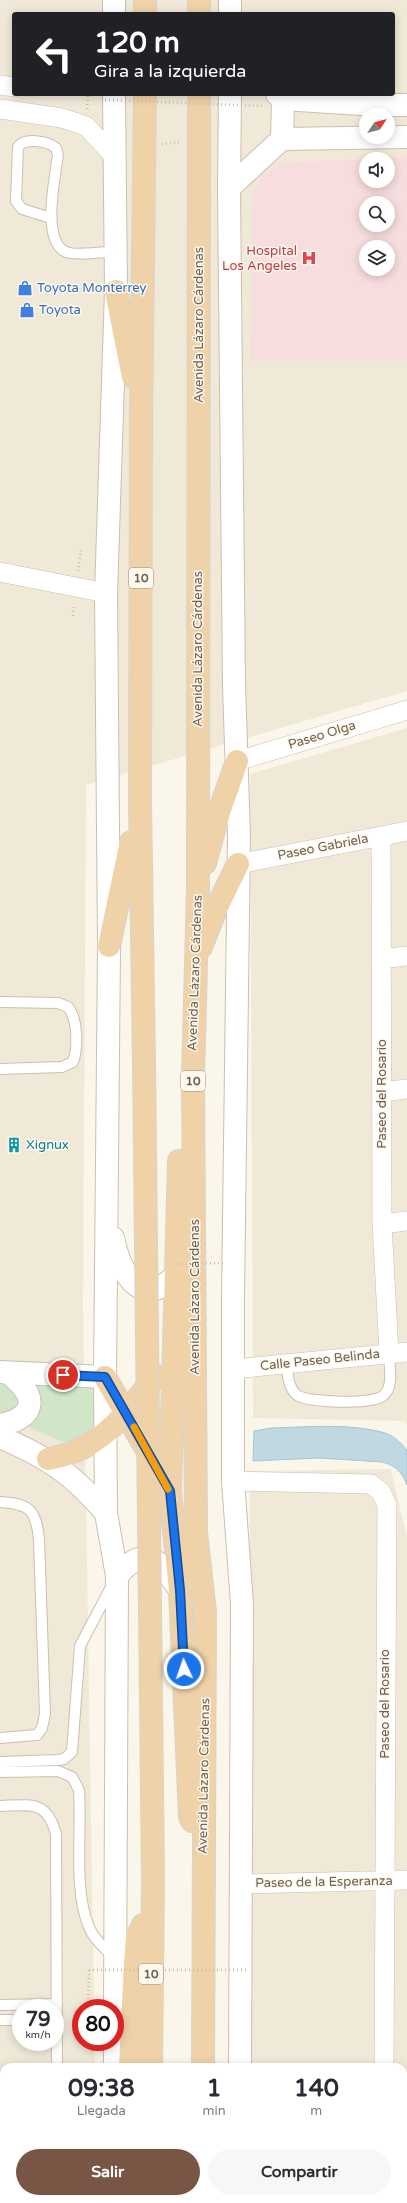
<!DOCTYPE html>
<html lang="es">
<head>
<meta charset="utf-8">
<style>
  body { margin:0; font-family:"Varela Round",sans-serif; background:#f7f7f7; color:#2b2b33; height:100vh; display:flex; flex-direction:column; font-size:15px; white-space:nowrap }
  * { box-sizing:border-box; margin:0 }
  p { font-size:13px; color:#7c7c81 }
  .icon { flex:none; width:22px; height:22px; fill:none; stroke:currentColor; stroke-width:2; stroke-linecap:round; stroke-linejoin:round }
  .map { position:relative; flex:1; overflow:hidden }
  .sheet { position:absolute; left:0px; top:2063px; width:407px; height:140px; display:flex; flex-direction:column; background:#fff; border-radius:12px 12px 0 0; box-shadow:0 2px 10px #0003 }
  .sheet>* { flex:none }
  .top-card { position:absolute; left:12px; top:12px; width:383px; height:84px; border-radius:4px; box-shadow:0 2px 10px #0003; background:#202124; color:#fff; overflow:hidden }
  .needle { width:26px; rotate:55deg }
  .fabs { position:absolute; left:359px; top:108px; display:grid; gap:8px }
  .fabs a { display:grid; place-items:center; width:36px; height:36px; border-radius:50%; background:#fff; box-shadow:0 2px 10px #0003; font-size:20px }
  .speed { position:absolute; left:12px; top:1999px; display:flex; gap:8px; font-size:20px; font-weight:700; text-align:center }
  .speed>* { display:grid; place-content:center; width:52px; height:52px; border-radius:50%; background:#fff; box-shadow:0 2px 10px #0003; line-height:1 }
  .speed small { font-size:10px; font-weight:400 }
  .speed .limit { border:6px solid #d22; background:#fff; color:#111 }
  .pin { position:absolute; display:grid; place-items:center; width:34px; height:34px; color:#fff; margin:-17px; border:2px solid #fff; border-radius:50%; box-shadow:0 1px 4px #0007 }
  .me { position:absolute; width:44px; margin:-22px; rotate:357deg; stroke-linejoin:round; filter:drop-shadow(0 0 3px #0008) }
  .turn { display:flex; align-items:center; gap:14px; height:84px; padding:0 16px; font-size:18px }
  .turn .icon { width:52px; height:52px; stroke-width:2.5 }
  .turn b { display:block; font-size:28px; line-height:34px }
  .eta { display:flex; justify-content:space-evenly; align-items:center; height:68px; text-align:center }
  .eta b { font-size:24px; font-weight:700; line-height:28px }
  .action { display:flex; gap:8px; margin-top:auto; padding:8px 16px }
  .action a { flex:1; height:46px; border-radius:24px; background:#785545; color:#fff; font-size:16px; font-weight:700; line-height:46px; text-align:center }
  .action a+a { background:#f7f7f7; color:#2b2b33 }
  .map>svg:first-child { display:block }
  .residential { fill:#f1e9d8; fill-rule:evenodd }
  .medical { fill:#f7dddd; fill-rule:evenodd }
  .green { fill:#d1e6c8 }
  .water { fill:#bfd8e2; stroke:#a7c6d2 }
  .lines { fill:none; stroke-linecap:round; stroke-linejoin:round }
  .service-casing { stroke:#cbbfb0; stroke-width:12 }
  .minor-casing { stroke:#cbbfb0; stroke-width:20 }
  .tertiary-casing { stroke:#cbbfb0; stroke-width:24 }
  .trunk-casing { stroke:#d8d2ce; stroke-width:24 }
  .path { stroke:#d1bda6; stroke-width:2.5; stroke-dasharray:1 3; stroke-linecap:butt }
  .service { stroke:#fff; stroke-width:10 }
  .minor { stroke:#fff; stroke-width:19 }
  .tertiary { stroke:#fff; stroke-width:22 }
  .trunk { stroke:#efd2a8; stroke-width:22 }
  .trunk-bridge-casing { stroke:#d8d2ce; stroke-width:24; stroke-linecap:butt }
  .path-bridge { stroke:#d1bda6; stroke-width:2.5; stroke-dasharray:1 3; stroke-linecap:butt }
  .trunk-bridge { stroke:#efd2a8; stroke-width:22 }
  .route-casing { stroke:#114b97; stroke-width:10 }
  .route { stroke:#1a73e8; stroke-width:7 }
  .slow { stroke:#f59e0b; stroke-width:7 }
  .labels { text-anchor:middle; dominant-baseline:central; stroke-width:3; stroke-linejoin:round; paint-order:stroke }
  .shield { fill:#fdf9ef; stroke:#9c8e7f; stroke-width:1 }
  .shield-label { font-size:12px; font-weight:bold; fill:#72604f }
  .health-label { font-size:13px; fill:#be3a42; stroke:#fdf9ef; text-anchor:end }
  .shop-label { font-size:13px; fill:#366cbe; stroke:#fdf9ef; text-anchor:start }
  .street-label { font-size:13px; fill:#72604f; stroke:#fdf9ef }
  .culture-label { font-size:13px; fill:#0d838f; stroke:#fdf9ef; text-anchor:start }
</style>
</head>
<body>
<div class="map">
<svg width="407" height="2203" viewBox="0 0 407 2203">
  <rect width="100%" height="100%" fill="#faf6e9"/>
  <path class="residential" d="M0 0H407V691L86 785 83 1307 94 2008H81V2042H94L95 2067H4V2199H97V2203H0ZM14 14H393V94H14ZM366 115H388V137H366ZM366 159H388V181H366ZM366 203H388V225H366ZM366 247H388V269H366ZM21 2008H55V2042H21Z
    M407 728V1425L404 1421 253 1418 250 774Z
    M391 1469 407 1538V2203H248V2199H403V2067H248L250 1471Z"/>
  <path class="medical" d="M407 157V361H251L252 193 261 178 278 163 366 159V181H388V159H368ZM366 203H388V225H366ZM366 247H388V269H366Z"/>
  <path class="green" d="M0 1374 96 1379 100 1455H94L0 1415Z"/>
  <path class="water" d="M271 1428C306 1427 351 1423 385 1433 394 1436 401 1443 407 1450V1485C402 1472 395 1465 382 1462L319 1458 253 1461 254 1431Z"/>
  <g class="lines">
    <g class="service-casing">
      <path id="service" d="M51 218 22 209 16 201 18 147C25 137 47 141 56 148L58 155C55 177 41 241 66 252 75 256 105 252 115 251
        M0 1002 58 1003 68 1007C78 1019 78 1048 73 1062L62 1067 0 1069
        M286 1364C288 1374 288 1388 297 1395 308 1403 375 1405 384 1395 394 1386 389 1365 389 1353
        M0 1502C29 1504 36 1509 39 1539L45 1714 42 1728 37 1735 0 1738
        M0 1762 58 1760 64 1759 72 1752 80 1646 112 1585
        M0 1772 58 1771 72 1777 79 1790C82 1831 73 1890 89 1927 94 1940 105 1948 114 1958
        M0 1806C31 1805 47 1800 56 1834L57 2067
        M0 2005 57 2004
        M0 2020H21
        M100 2199 105 2203
        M58 2203V2199"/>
    </g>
    <g class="minor-casing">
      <path id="minor" d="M0 85 14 87
        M0 109 62 118 86 126 114 156
        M0 572 106 593
        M237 761 407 710
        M381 836 382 1224 389 1353
        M238 864 407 831
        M382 959 407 956
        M382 1092 407 1089
        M382 1224 407 1221
        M234 1369 407 1352
        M233 1481 371 1484 381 1492 387 1505 384 2067
        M241 1884 407 1880
        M384 2203V2199"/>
    </g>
    <g class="tertiary-casing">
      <path id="tertiary" d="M230 0V14
        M114 14V0
        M114 94 116 291 106 593 109 946 105 1377 106 1513 117 1576 115 2008
        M230 94 229 188 234 685 239 837 233 1298V1481L242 1604 240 2067
        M277 94 283 99 377 105H407
        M282 139 283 99
        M229 188 282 139 407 137
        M113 1238C120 1272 141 1312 176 1275
        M0 1372 105 1377
        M0 1425C39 1417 37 1394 8 1373
        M0 1437C47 1457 72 1473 106 1513
        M117 1576C147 1541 160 1562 180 1590
        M115 2035V2067
        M241 2199V2203
        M116 2203V2199"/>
    </g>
    <g class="trunk-casing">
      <path id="trunk" d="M145 0V14
        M199 0V14
        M199 94 198 889 193 1077 196 1532 205 1612 203 2067
        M116 291 133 377
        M205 863 219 812 237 761
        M109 946 131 842
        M201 947 217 907 238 864
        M144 1062 140 800 141 420 145 94
        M179 1161 170 1491 180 1590 190 1817 192 1821
        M105 1377 152 1459
        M48 1459C101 1450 123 1416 156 1376
        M130 2067 135 1963 137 1937 143 1925
        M151 2067 153 1881
        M204 2199V2203
        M150 2203V2199"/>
    </g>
    <path class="path" d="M87 109 88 94
      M162 144 181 142
      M78 571 81 550
      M73 616 74 604
      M89 1970 88 2000 96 2001"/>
    <use href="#service" class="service"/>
    <use href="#minor" class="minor"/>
    <use href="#tertiary" class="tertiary"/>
    <use href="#trunk" class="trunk"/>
    <g class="trunk-bridge-casing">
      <path id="trunk-bridge" d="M144 1062 153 1881"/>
    </g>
    <path class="path-bridge" d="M105 100 262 106
      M174 1264 225 1263
      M89 1970H247"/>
    <use href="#trunk-bridge" class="trunk-bridge"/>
  </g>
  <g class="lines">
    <g class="route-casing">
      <path id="route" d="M63 1375 105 1377 170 1491 180 1590 184 1669"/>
    </g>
    <use href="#route" class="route"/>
    <path class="slow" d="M134 1427 168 1489"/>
  </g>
  <defs>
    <g id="hospital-bare" transform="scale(1.2)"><path d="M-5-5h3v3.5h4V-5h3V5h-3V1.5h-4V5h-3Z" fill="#e0444e" stroke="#fdf9ef" stroke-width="2.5" paint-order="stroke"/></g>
    <g id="shop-bare" transform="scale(1.2)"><path d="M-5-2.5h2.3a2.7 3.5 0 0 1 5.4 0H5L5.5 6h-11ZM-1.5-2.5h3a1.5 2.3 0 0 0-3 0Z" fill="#3f7fe0" stroke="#fdf9ef" stroke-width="2.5" paint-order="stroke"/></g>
    <g id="building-bare" transform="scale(1.2)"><path d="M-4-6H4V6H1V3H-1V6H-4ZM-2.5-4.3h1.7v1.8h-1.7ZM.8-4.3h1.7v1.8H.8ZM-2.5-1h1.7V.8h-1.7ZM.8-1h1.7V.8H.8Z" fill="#0f9aa8" stroke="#fdf9ef" stroke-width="2.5" paint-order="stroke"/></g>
  </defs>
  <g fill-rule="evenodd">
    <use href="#hospital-bare" x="309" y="258"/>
    <use href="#shop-bare" x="25" y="288"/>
    <use href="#shop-bare" x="27" y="310"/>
    <use href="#building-bare" x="14" y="1145"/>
  </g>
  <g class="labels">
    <g class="shield">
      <rect x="129" y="568" width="24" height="20" rx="3"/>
      <rect x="181" y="1071" width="24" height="20" rx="3"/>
      <rect x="139" y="1964" width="24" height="20" rx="3"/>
    </g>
    <g class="shield-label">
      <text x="141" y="578">10</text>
      <text x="193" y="1081">10</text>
      <text x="151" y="1974">10</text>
    </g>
    <g class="health-label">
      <text x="297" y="251">Hospital<tspan x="297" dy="15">Los Angeles</tspan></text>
    </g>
    <g class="shop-label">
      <text x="37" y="288">Toyota Monterrey</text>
      <text x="39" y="310">Toyota</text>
    </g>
    <g class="street-label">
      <text transform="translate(199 325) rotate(-90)">Avenida Lázaro Cárdenas</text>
      <text transform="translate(198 649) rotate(-90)">Avenida Lázaro Cárdenas</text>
      <text transform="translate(322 735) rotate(-17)">Paseo Olga</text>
      <text transform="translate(323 847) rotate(-11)">Paseo Gabriela</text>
      <text transform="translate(195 973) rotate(-88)">Avenida Lázaro Cárdenas</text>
      <text transform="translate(382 1094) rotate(-90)">Paseo del Rosario</text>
      <text transform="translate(195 1297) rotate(-90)">Avenida Lázaro Cárdenas</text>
      <text transform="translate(320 1360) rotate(-6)">Calle Paseo Belinda</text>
      <text transform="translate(385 1704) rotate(-90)">Paseo del Rosario</text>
      <text transform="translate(204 1776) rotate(-89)">Avenida Lázaro Cárdenas</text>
      <text transform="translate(324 1882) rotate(-1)">Paseo de la Esperanza</text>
    </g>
    <g class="culture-label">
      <text x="26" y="1145">Xignux</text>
    </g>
  </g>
</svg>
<div class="fabs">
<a><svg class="needle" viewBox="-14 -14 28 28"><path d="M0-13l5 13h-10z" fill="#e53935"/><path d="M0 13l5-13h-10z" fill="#7c7c81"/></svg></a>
<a><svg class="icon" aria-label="sound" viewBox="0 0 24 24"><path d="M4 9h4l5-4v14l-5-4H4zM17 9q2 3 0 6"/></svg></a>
<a><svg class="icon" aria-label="search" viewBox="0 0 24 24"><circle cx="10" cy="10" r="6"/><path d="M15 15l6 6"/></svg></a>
<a><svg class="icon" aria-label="layers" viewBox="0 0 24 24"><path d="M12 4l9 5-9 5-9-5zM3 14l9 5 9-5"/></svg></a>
</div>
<div class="speed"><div>79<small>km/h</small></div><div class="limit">80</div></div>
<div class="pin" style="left:63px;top:1375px;background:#d93025"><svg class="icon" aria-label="arrive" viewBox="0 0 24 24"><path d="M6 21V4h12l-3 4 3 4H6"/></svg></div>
<svg class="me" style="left:184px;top:1669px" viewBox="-20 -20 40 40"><circle r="17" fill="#1a73e8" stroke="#fff" stroke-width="3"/><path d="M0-11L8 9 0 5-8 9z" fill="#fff"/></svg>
<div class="top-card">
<div class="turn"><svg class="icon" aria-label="left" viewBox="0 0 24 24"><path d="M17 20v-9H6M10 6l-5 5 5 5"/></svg><div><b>120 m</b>Gira a la izquierda</div></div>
</div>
<section class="sheet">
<div class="eta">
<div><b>09:38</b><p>Llegada</p></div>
<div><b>1</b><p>min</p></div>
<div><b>140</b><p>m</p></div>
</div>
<div class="action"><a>Salir</a><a>Compartir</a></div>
</section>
</div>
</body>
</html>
